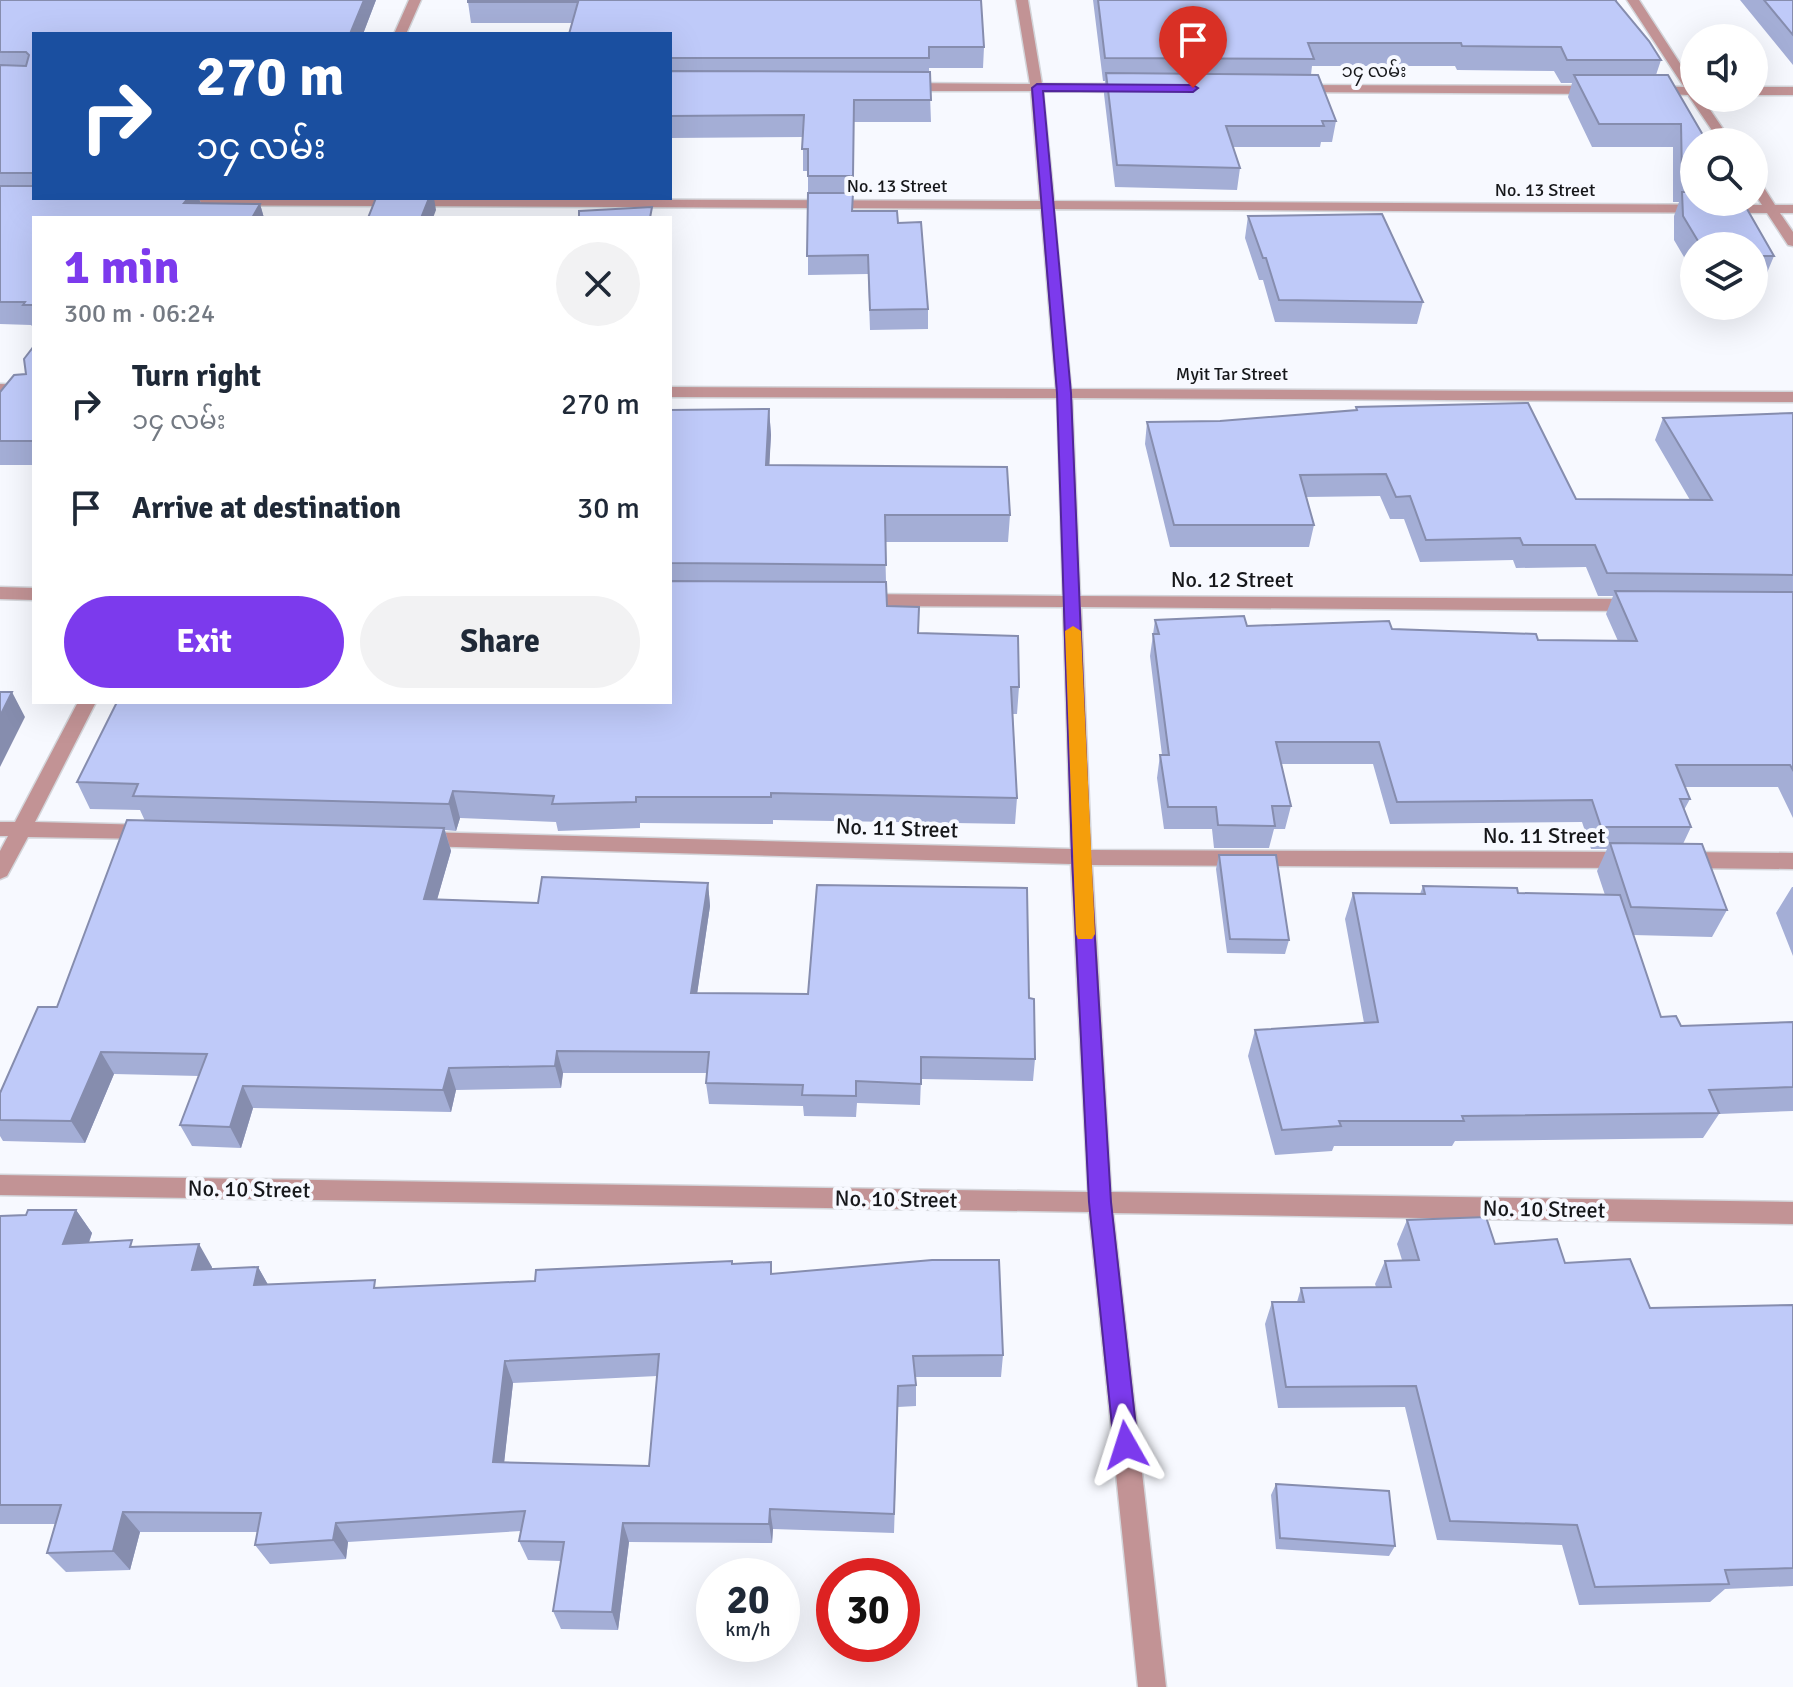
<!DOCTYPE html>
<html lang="en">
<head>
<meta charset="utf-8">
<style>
  body { margin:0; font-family:Signika,"Noto Sans Myanmar",sans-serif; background:#f2f2f3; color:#1f2937; height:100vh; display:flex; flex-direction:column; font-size:30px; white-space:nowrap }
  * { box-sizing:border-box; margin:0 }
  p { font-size:26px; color:#747a83 }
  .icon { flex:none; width:44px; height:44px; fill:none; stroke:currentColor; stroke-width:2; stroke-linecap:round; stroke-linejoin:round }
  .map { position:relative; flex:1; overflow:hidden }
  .drawer { position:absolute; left:32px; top:216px; width:640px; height:488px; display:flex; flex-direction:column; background:#fff; border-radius:0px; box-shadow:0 8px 32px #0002 }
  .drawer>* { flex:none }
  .banner { position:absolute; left:32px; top:32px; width:640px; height:168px; border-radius:0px; box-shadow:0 8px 32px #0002; background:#1a4fa0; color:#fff; overflow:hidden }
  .fabs { position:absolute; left:1680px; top:24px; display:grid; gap:16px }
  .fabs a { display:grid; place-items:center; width:88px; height:88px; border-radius:50%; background:#fff; box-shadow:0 8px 32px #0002; font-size:40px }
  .speed { position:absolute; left:696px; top:1558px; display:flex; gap:16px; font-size:40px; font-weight:700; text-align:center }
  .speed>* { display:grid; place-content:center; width:104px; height:104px; border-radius:50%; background:#fff; box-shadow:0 8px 32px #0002; line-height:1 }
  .speed small { font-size:20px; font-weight:400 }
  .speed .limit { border:12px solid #d22; background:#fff; color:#111 }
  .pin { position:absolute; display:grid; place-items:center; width:68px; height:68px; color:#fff; margin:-82px -34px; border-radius:50% 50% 50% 0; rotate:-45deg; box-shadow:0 0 8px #0007 }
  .pin .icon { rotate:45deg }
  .me { position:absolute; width:88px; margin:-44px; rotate:354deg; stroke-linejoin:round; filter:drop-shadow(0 0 6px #0008) }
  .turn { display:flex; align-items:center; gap:28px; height:168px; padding:0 32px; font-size:36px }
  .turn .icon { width:104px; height:104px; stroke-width:2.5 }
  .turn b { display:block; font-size:56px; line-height:68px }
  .round { display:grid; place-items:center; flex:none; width:84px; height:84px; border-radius:42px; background:#f2f2f3 }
  .overview { display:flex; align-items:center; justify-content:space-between; height:136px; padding:0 32px }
  h1 { font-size:48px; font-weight:700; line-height:60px; color:#7c3aed }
  .primary-button { display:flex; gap:16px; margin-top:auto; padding:16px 32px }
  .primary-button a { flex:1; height:92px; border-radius:48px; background:#7c3aed; color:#fff; font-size:32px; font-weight:700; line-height:92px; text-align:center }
  .primary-button a+a { background:#f2f2f3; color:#1f2937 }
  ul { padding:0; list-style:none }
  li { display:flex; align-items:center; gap:24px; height:104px; padding:0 32px }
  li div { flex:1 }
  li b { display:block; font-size:30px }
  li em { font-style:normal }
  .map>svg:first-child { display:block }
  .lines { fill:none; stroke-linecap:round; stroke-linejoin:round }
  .minor-casing { stroke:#d3d5da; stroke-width:3 }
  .minor { fill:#c29395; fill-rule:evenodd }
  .wall { fill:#a4aed6; fill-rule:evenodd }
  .shaded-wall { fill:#868dae }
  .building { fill:#bfcaf9; stroke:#868dae; stroke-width:2; fill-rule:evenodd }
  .route { fill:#7c3aed; stroke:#51269a; stroke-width:2 }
  .slow { fill:#f59e0b }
  .labels { text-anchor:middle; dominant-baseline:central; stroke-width:8; stroke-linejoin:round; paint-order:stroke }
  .far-street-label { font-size:18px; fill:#16171a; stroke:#f7f9ff }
  .street-label { font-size:22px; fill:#16171a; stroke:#f7f9ff }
</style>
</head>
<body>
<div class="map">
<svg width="1793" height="1687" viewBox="0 0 1793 1687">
  <rect width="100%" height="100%" fill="#f7f9ff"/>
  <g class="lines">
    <g class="minor-casing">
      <path id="minor" d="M409 0H421L406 34H394Z
        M1016 0H1028L1042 84H1130L1136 88 1130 92 1043 91 1054 201 1762 205 1754 193V179L1759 180 1775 205H1793V213H1780L1793 232V246L1788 245 1767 213 1054 209 1071 389 1793 392V402L1072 398 1080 596 1634 599 1643 605 1634 611 1081 607 1091 850 1628 852 1635 855 1638 860 1635 865 1628 868 1092 865 1111 1192 1793 1202V1224L1113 1213 1166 1687H1138L1089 1212 0 1195V1175L1088 1192 1071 864 420 846 413 844 410 839 413 834 420 832 1071 849 1063 607 862 606 853 600 862 594 1063 596 1057 398 670 397V387L1056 389 1041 209 172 205 165 201 168 198 1040 201 1031 91H906L900 87 906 83 1030 84Z
        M1627 0H1639L1694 85V98H1702L1732 142H1720L1688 95 1646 93 1644 90 1650 86 1684 87Z
        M1298 85 1594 86 1600 90 1594 94 1294 92V86Z
        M1754 87H1793V95H1754Z
        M0 384 34 385V395L0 394Z
        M0 587 34 588V600L0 599Z
        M78 702H96L35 822 148 825 155 827 158 832 155 837 148 839 28 837 7 876 0 879V851L8 836H0V822H15Z
        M1684 852 1793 853V869L1684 868 1677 865 1674 860 1677 855Z"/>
    </g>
    <use href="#minor" class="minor"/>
  </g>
  <path class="wall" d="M0 0H376L363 34H34V198H199L201 203 260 204 264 218H34V328L31 325 0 324Z
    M981 0 984 47 983 68H929L931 122H854L853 211 898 223 928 309V329L870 330 868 274 808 275V171H803V137L670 138V34L572 23H471L468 2Z
    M1093 0H1617L1616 2 1661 60 1656 75 1694 142V202L1774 256 1764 280H1754V246H1694V274L1674 240V216L1679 202H1673V147H1592L1568 97 1572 83H1561L1554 71 1457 70 1455 66H1312L1311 75 1336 121 1332 142H1321L1320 147H1233L1240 168 1237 190 1115 187 1104 94 1105 81H1103Z
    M1740 0H1793V65Z
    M1248 216 1423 302 1417 324 1275 322 1263 280H1259L1245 238Z
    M34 346V465H0V392L26 374Z
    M1356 407 1576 499 1690 500 1655 440 1663 418 1793 413V818L1778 787H1685L1690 799 1684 810 1691 827 1683 844 1727 910 1712 937 1633 935 1661 1017 1681 1026 1793 1022V1111L1719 1114 1703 1138 1455 1141 1452 1146H1334L1332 1151 1275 1155 1248 1056 1255 1030 1364 1023 1345 919 1353 893 1420 894 1423 886 1518 893 1605 895 1597 871 1607 849H1591L1582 822 1390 824 1373 764H1281L1291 806 1285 829H1274L1269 848H1214L1212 829H1164L1157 778 1160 755H1162L1150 656 1155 620 1247 626 1392 629 1538 640 1618 641 1606 614 1613 596H1598L1586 567 1516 568 1513 560 1420 562 1404 519H1390L1380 496 1306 497 1314 525 1309 547H1170L1145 444 1147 422 1220 421 1356 410Z
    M769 409 771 435 769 465 1010 515 1008 542H885L886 582 887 606 919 633 1019 687 1017 714H1013L1017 798 1015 824 773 820V824L640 823V828L558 831 556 822 460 818 456 831 445 830 451 851 437 899 538 903 708 883 710 906 697 993 1029 998 1035 1059 1033 1081 921 1079 920 1105 857 1103 856 1117 804 1116 803 1106 709 1104 706 1083 707 1073H563L561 1088 456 1090 451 1112 253 1108 241 1148 192 1146 180 1125 199 1076 114 1074 85 1143 3 1141 0 1136V1093L57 1007 145 821 140 810 90 809 77 782 670 702V410Z
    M1219 855 1289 940 1285 954 1227 953 1216 869Z
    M1792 887H1793V956L1776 913Z
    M76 1210 92 1233 89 1243 136 1247 212 1267V1269L258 1267 268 1285 379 1288 535 1281 771 1262 772 1274 1003 1355 1001 1377H916V1406L898 1407 894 1533 773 1529 772 1543 629 1542 618 1630 561 1629 553 1611 561 1561 528 1560 519 1541 521 1531 348 1542 346 1559 270 1564 255 1545 258 1532H140L130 1570 66 1572 47 1553 55 1524H0V1216L26 1215ZM657 1376 649 1466 504 1462 513 1383Z
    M1407 1220 1565 1263 1650 1308 1793 1305V1586L1725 1589 1710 1602 1579 1605 1562 1545 1437 1540 1405 1407 1278 1408 1265 1324 1272 1302H1297L1301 1288 1376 1287 1375 1284 1385 1261 1402 1260 1397 1244Z
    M1276 1484 1395 1546 1389 1556 1276 1549 1271 1495Z"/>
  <path class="shaded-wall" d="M364 0H376L363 34H350Z
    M188 198H199L202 209 184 203Z
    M429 198H434L436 210 433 218H421Z
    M260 204 264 218H252Z
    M769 409 771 435 768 491 766 465Z
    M12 692 25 717 0 767V716Z
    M453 791 460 818 456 831 449 804Z
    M444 828 451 851 431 921 424 899Z
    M708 883 710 906 694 1015 691 993Z
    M557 1051 563 1073 561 1088 555 1066Z
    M101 1052 114 1074 85 1143 71 1121Z
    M449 1068 456 1090 451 1112 443 1090Z
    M243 1086 253 1108 241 1148 230 1127Z
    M76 1210 92 1233 80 1267 63 1244Z
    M199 1244 212 1267 206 1292 192 1270Z
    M258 1267 271 1290 254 1285Z
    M505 1361 513 1383 502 1482 493 1462Z
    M770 1509 773 1529 772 1543 769 1524Z
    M123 1512 140 1532 130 1570 113 1551Z
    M336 1523 348 1542 346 1559 333 1540Z
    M623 1523 629 1542 618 1630 612 1612Z"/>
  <path class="building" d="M0 0H364L350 34H34V173H0V65L26 66 29 55 26 52H0Z
    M468 0H981L984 47H929V58H670V34H569L578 2H468Z
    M1098 0H1617H1615L1649 41 1661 60H1567L1561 47 1462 46 1461 43H1308L1314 59 1105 58Z
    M1764 0H1793V35Z
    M670 71 930 72 931 100H854L853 176H808V149H802L804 115 670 116Z
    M1106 73 1318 75 1336 121H1322L1324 126H1226L1240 168 1117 165Z
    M1574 75H1668L1707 142H1694V178H1682L1681 124H1599Z
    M0 186H34V198H188L184 203 260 204 252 218H34V305H23L25 302H0Z
    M1682 192H1694V202H1743L1774 256H1754V246H1701L1683 216Z
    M808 193H853L852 211H897L898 223 921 222 928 309 870 310 868 255 807 256Z
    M376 198H429L421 218H368Z
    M652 207 650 218H579V211Z
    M1382 214 1423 302 1279 300 1266 258H1263L1248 216Z
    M34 346V441H0V392L14 375 26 374 24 359Z
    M1528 403 1576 499 1712 500 1663 418 1793 413V575L1607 573 1595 545H1523L1520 538 1426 540 1410 496 1396 497 1386 474 1300 475 1314 525H1174L1147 422 1220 421 1357 410 1356 407Z
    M769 409 766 465 1007 467 1010 515H885L886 565 670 563V410Z
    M670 581 886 582 887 606 919 607 918 633 1018 636 1019 687H1011L1017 798 771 793V797H636V802L552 804 554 796 453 791 449 804 133 796 138 784 77 782 117 702H670Z
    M1615 591 1793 592V770L1790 765H1676L1690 799H1680L1691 827H1601L1592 800 1397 802 1379 742H1276L1291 806H1272L1275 826 1218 825 1216 807H1168L1160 755H1169L1153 634H1159L1155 620 1244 616 1247 626 1389 621 1392 629 1536 634 1538 640 1637 641Z
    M0 692H12L0 716Z
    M127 820 444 828 424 899 538 903 542 877 708 883 691 993 808 994 817 885 1027 888 1029 998 1034 999 1035 1059 921 1057V1084L856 1081V1096L802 1095 803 1085 706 1083 709 1052 557 1051 555 1066 449 1068 443 1090 243 1086 230 1127 180 1125 207 1054 101 1052 71 1121 0 1120V1093L38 1007H57Z
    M1610 843 1702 844 1727 910 1631 907Z
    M1219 855H1276L1289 940 1230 939Z
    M1423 886 1517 888 1518 893 1620 895 1661 1017 1676 1016 1681 1026 1793 1022V1087L1709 1090 1719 1113 1462 1116 1464 1121H1339L1341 1126 1282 1130 1255 1030 1378 1022 1353 893 1425 894Z
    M28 1210H76L63 1244 132 1240 130 1247 199 1244 192 1270 258 1267 254 1285 375 1280 374 1288 535 1281 536 1270 732 1261V1264L771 1262V1274L932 1260H999L1003 1355 913 1356 916 1385 898 1386 894 1514 770 1509 769 1524 623 1523 612 1612 553 1611 564 1542 519 1541 525 1511 336 1523 333 1540 255 1545 261 1513 123 1512 113 1551 47 1553 61 1505H0V1216L26 1215ZM659 1354 649 1466 493 1462 505 1361Z
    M1486 1217 1495 1244 1557 1239 1565 1263 1630 1259 1650 1308 1793 1305V1568L1725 1570 1729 1584 1595 1587 1577 1525 1450 1521 1416 1386 1286 1387 1272 1302H1304L1301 1288 1391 1287 1385 1261 1419 1260 1407 1220Z
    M1276 1484 1389 1491 1395 1546 1280 1538Z"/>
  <path class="route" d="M1037 84 1193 85 1198 88 1193 92 1043 91 1071 393 1090 857 1111 1202 1138 1445 1135 1453 1126 1456 1118 1453 1114 1445 1089 1202 1072 857 1057 393 1032 88Z"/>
  <path class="slow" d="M1073 626 1081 631 1095 934 1092 939H1078L1076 934 1065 631Z"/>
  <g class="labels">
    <g class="far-street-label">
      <text x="1374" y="71">၁၄ လမ်း</text>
      <text x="897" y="186">No. 13 Street</text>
      <text x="1545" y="190">No. 13 Street</text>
      <text x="1232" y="374">Myit Tar Street</text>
    </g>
    <g class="street-label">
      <text x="1232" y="579">No. 12 Street</text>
      <text transform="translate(897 828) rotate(2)">No. 11 Street</text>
      <text x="1544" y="835">No. 11 Street</text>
      <text transform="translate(249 1189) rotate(1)">No. 10 Street</text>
      <text transform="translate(896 1199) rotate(1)">No. 10 Street</text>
      <text transform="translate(1544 1209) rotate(1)">No. 10 Street</text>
    </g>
  </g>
</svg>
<div class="fabs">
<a><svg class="icon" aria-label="sound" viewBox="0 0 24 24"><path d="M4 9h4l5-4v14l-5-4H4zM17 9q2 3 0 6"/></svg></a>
<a><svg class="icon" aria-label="search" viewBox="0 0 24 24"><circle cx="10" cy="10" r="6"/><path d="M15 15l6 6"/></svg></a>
<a><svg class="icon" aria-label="layers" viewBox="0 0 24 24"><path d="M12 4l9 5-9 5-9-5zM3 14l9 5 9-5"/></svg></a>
</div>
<div class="speed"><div>20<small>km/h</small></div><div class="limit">30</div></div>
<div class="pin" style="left:1193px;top:88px;background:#d93025"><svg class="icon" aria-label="arrive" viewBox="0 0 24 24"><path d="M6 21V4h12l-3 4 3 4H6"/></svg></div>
<svg class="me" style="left:1126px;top:1445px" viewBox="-20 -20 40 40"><path d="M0-17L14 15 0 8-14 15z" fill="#7c3aed" stroke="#fff" stroke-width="4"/></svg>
<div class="banner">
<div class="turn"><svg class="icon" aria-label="right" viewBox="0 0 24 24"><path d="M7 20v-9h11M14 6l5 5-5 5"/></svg><div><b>270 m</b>၁၄ လမ်း</div></div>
</div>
<section class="drawer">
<div class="overview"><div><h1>1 min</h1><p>300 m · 06:24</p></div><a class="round"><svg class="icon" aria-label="close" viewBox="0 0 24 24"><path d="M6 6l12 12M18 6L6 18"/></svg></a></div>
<ul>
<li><svg class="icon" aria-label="right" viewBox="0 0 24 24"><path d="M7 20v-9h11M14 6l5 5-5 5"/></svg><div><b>Turn right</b><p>၁၄ လမ်း</p></div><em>270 m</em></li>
<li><svg class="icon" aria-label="arrive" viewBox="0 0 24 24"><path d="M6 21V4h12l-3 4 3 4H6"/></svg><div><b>Arrive at destination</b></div><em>30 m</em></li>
</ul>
<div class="primary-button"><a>Exit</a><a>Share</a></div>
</section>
</div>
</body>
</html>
